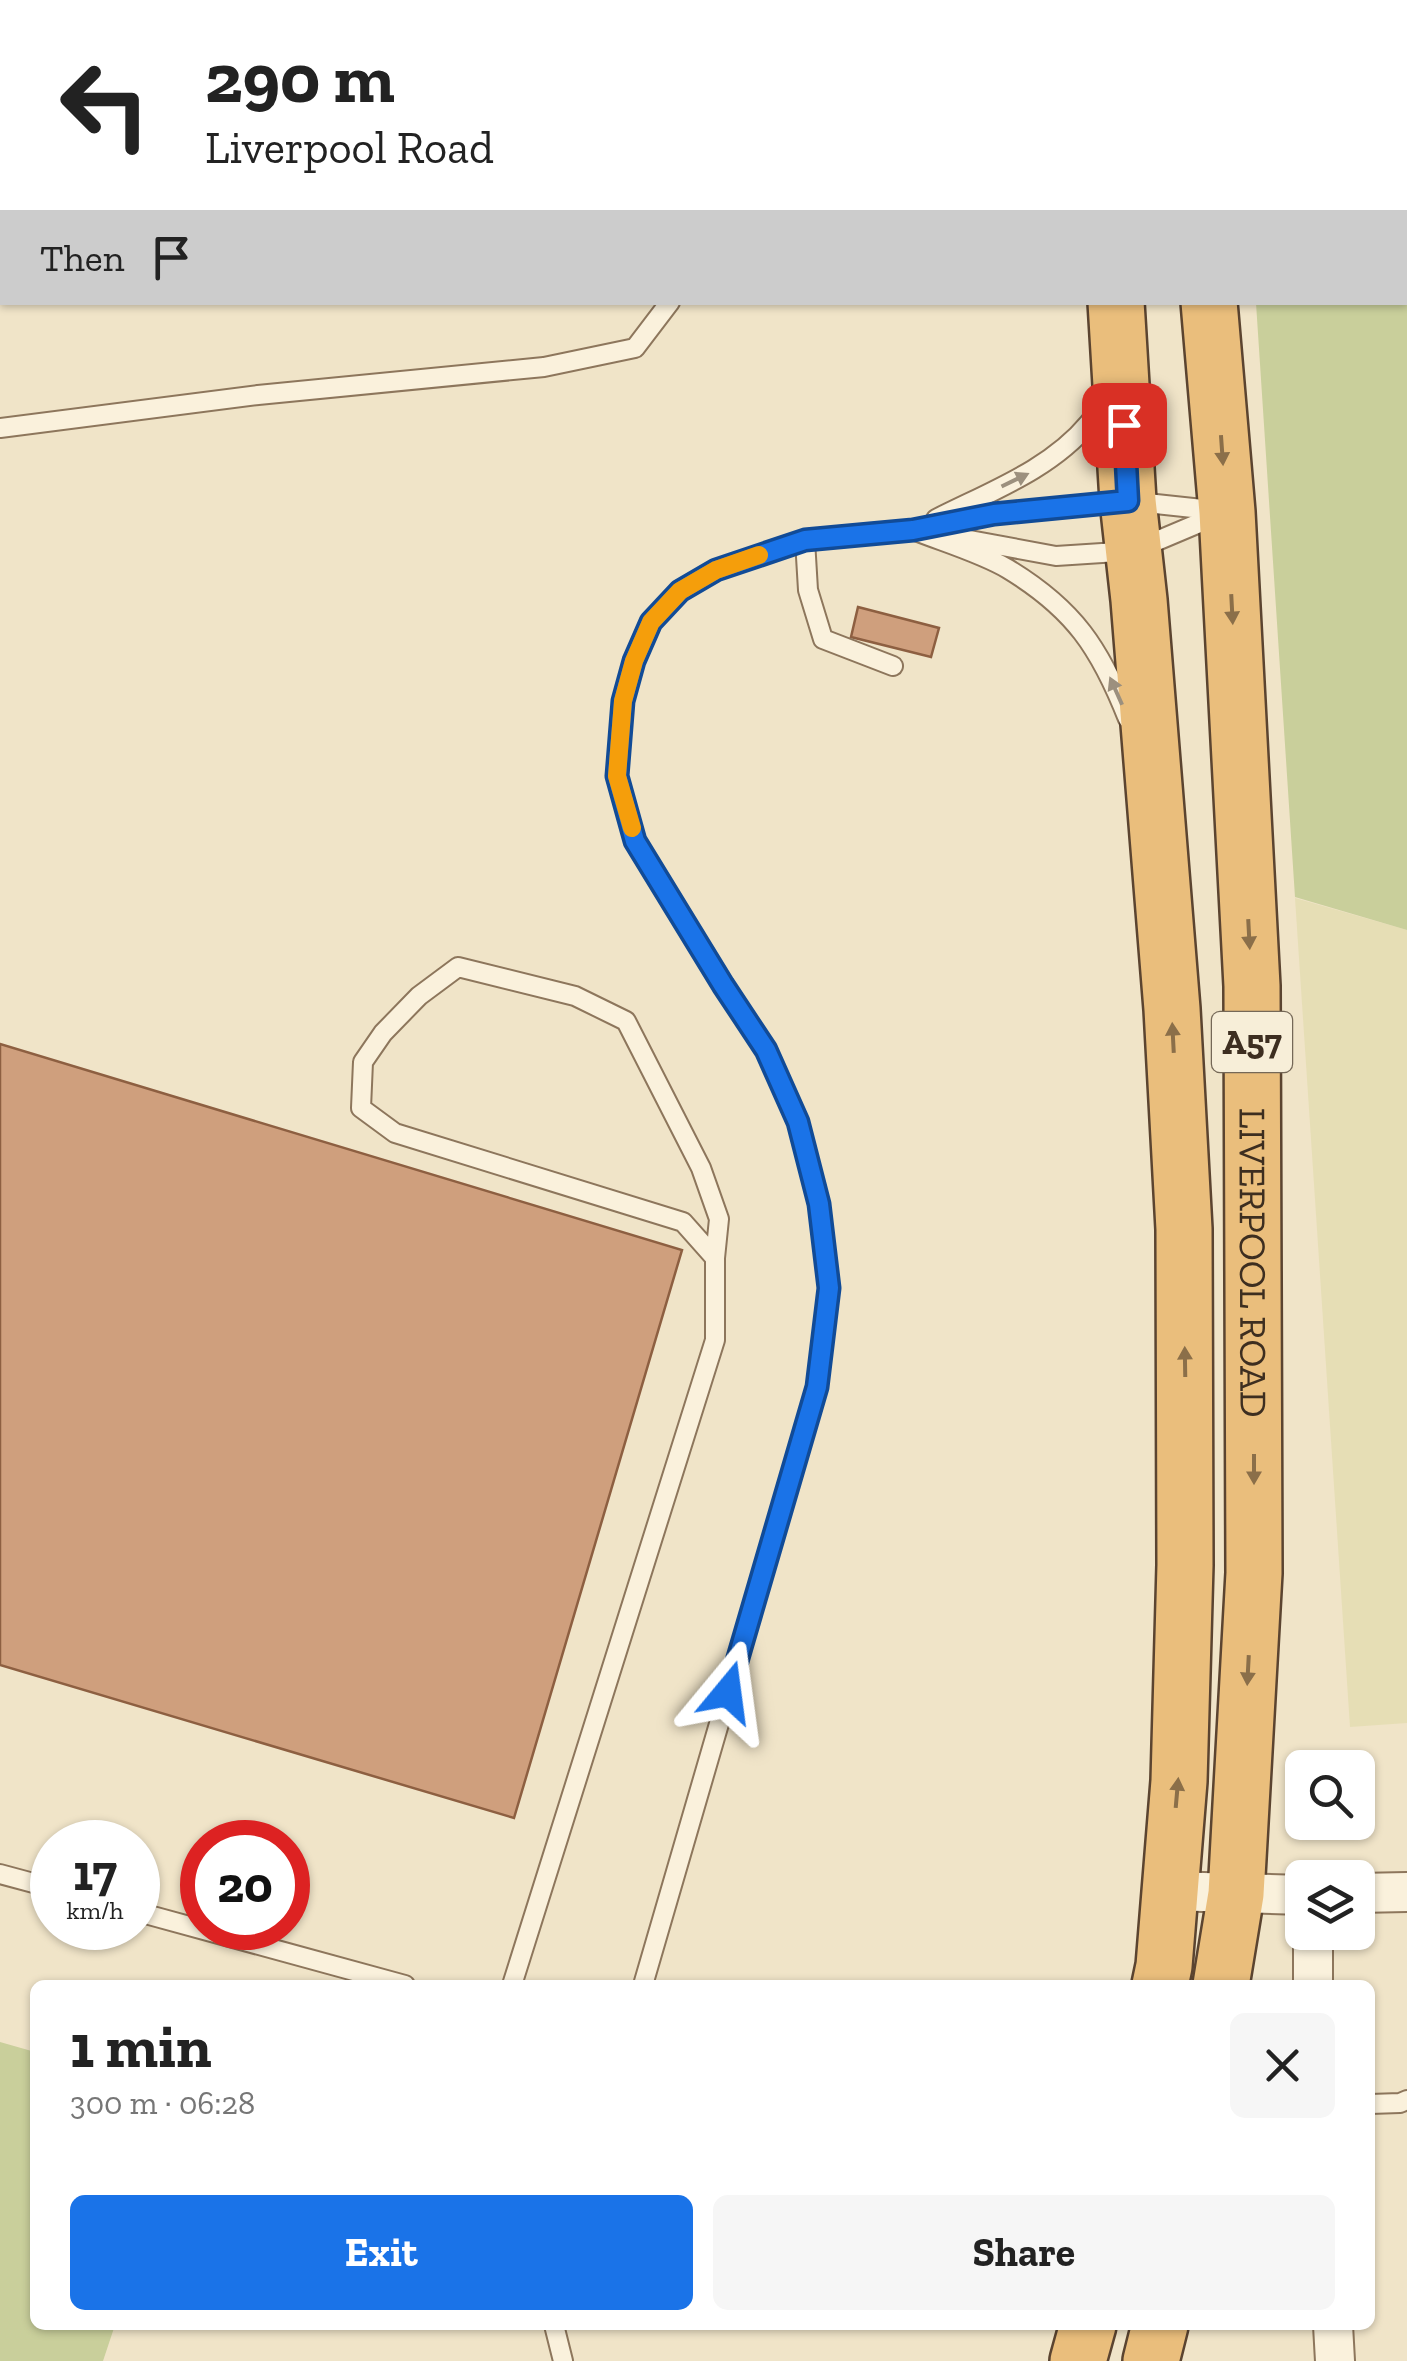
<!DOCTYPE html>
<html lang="en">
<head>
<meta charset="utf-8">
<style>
  body { margin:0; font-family:"Zilla Slab",serif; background:#f6f6f6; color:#222; height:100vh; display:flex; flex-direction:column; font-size:38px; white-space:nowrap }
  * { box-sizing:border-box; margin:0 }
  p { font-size:32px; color:#767676 }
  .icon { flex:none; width:55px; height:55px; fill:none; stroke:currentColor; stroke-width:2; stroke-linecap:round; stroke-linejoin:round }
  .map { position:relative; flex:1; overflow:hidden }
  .details { position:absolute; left:30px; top:1980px; width:1345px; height:350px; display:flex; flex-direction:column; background:#fff; border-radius:15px; box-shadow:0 2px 8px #0004 }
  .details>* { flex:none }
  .top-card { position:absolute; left:0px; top:0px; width:1408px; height:305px; box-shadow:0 2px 8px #0004; background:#fff; color:#222; overflow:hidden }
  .fabs { position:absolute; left:1285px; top:1750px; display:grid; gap:20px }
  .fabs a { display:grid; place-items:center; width:90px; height:90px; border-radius:15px; background:#fff; box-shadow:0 2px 8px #0004; font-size:50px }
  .speed { position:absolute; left:30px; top:1820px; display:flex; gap:20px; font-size:50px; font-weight:700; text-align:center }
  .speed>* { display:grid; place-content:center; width:130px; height:130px; border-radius:50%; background:#fff; box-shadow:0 2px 8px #0004; line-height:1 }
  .speed small { font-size:25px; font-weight:400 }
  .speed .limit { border:15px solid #d22; background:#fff; color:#111 }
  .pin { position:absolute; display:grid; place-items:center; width:85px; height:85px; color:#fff; margin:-42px; border-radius:20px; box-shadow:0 5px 15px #0006 }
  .me { position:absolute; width:110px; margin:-55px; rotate:16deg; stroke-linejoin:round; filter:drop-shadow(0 0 8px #0008) }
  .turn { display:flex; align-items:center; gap:35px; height:210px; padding:0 40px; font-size:45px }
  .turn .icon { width:130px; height:130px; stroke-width:2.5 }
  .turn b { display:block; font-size:70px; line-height:85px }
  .then { display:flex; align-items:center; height:95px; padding:0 40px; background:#0003; gap:20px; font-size:38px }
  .round { display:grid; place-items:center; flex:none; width:105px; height:105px; border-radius:15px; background:#f6f6f6 }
  .headline { display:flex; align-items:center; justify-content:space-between; height:170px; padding:0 40px }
  h1 { font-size:60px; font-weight:700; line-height:75px }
  .button { display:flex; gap:20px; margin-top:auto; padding:20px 40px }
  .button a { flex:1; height:115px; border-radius:15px; background:#1a73e8; color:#fff; font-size:40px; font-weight:700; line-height:115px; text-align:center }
  .button a+a { background:#f6f6f6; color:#222 }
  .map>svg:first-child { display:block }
  .farmland { fill:#e6deb5 }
  .green { fill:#c9cf9b }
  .building { fill:#cf9f7d; stroke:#8d5f41; stroke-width:2.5 }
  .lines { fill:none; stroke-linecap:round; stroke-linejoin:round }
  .service-casing { stroke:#8d765c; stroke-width:22 }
  .minor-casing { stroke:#8d765c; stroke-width:42 }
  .trunk-casing { stroke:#5b4430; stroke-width:60 }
  .service { stroke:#faf1dc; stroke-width:18 }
  .minor { stroke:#faf1dc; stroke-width:38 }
  .trunk { stroke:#eabe7c; stroke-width:55 }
  .oneway { fill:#8b6f49 }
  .oneway2 { fill:#9c907e }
  .route-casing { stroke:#114b97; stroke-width:25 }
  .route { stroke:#1a73e8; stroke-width:18 }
  .slow { stroke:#f59e0b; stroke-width:18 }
  .labels { text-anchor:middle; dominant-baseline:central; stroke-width:8; stroke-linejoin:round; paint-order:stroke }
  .shield { fill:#f7eed8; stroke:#756857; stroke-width:2.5 }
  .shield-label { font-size:35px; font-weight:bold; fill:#3d2e20 }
  .street-label { font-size:38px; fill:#3d2e20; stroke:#f7eed8 }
</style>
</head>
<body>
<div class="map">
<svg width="1407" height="2361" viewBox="0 0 1407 2361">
  <rect width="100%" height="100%" fill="#f0e4c8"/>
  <path class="farmland" d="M1295 898 1407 930V1723L1350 1727Z"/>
  <path class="green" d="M1233 0H1407V930L1295 897 1256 303 1405 302V2H1234Z
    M0 2042 35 2052V2325H115L103 2361H0Z"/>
  <path class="building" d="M0 0H630V2H2V119H0Z
    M858 607 939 628 931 657 851 637Z
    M0 1044 682 1250 514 1818 0 1665Z"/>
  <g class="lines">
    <g class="service-casing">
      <path id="service" d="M658 0V2
        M0 193 2 192
        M0 428 258 395 544 367 635 348 670 302
        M936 519C989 492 1050 470 1089 423 1096 415 1101 405 1106 396
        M913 530C943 542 981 553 1008 569 1074 609 1100 648 1128 719
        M948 536 1056 556 1133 551 1223 513
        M805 540 808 590 823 639 893 666
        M0 1874 52 1888
        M138 1912 405 1985
        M512 1985 715 1340V1258L719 1219 701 1168 626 1021 575 996 458 967 419 996 383 1033 363 1062 361 1108 395 1133 683 1222 715 1258
        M643 1985 817 1387 829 1288 819 1204 798 1123 766 1050 723 985 635 841 617 775 623 701 634 661 651 623 680 591 715 570 805 540 913 530 994 514 1128 501 1221 511
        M1370 2104 1400 2103 1407 2100
        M554 2325 563 2361"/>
    </g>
    <g class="minor-casing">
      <path id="minor" d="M1169 1891 1302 1895
        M1358 1893 1407 1892
        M1313 1932V1985
        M1333 2325 1335 2361"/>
    </g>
    <g class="trunk-casing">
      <g id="trunk">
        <path d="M1089 0V2"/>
        <path d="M1180 0 1181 2"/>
        <path d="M1116 302 1128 501 1139 600 1172 1009 1184 1229 1185 1565 1179 1781 1164 1966 1160 1985"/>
        <path id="s1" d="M1209 302 1227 512 1252 986 1254 1573 1236 1894 1221 1985"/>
        <path d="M1078 2361 1088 2325"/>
        <path d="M1151 2361 1160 2325"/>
      </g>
    </g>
    <use href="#service" class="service"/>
    <use href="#minor" class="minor"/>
    <use href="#trunk" class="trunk"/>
  </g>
  <defs><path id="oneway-solid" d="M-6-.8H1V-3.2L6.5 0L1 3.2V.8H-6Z" transform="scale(2.5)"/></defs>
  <g class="oneway">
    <use href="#oneway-solid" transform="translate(1222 450) rotate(86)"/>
    <use href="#oneway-solid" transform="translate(1232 609) rotate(87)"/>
    <use href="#oneway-solid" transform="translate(1249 934) rotate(87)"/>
    <use href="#oneway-solid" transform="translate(1173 1038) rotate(-93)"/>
    <use href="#oneway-solid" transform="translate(1185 1362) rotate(-91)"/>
    <use href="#oneway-solid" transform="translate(1254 1469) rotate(90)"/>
    <use href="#oneway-solid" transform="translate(1248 1670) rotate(93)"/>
    <use href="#oneway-solid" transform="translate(1177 1793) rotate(-85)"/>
  </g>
  <g class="oneway2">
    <use href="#oneway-solid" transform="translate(1015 480) rotate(-26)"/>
    <use href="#oneway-solid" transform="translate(1116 691) rotate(-114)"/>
  </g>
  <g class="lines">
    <g class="route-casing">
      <path id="route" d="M728 1692 817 1387 829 1288 819 1204 798 1122 766 1050 723 985 635 841 617 776 623 701 634 661 651 622 680 591 716 570 805 540 913 530 994 514 1128 501 1124 425"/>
    </g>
    <use href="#route" class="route"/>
    <path class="slow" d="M632 828 617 776 623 701 634 661 651 622 680 591 716 570 759 555"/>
  </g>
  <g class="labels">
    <rect class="shield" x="1212" y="1012" width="80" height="60" rx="8"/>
    <g class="shield-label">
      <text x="1252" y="1042">A57</text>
    </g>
    <g class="street-label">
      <text stroke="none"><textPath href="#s1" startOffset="962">LIVERPOOL ROAD</textPath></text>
    </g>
  </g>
</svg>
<div class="fabs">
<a><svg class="icon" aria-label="search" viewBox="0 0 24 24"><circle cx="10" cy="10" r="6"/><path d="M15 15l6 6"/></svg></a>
<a><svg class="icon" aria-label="layers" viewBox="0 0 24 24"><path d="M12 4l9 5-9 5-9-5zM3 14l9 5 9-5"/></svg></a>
</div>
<div class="speed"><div>17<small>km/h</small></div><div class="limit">20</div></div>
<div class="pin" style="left:1124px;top:425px;background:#d93025"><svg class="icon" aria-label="arrive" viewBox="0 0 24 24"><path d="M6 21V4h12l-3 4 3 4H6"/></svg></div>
<svg class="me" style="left:728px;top:1692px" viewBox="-20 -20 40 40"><path d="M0-17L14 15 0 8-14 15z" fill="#1a73e8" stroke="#fff" stroke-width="4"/></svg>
<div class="top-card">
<div class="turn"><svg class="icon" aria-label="left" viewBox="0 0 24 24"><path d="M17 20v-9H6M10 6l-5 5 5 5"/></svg><div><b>290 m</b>Liverpool Road</div></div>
<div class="then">Then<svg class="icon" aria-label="arrive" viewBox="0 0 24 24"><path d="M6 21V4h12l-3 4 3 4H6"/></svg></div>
</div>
<section class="details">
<div class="headline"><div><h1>1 min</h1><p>300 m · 06:28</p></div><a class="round"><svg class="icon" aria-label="close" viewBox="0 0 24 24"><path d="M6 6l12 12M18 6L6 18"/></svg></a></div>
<div class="button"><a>Exit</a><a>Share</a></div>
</section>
</div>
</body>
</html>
